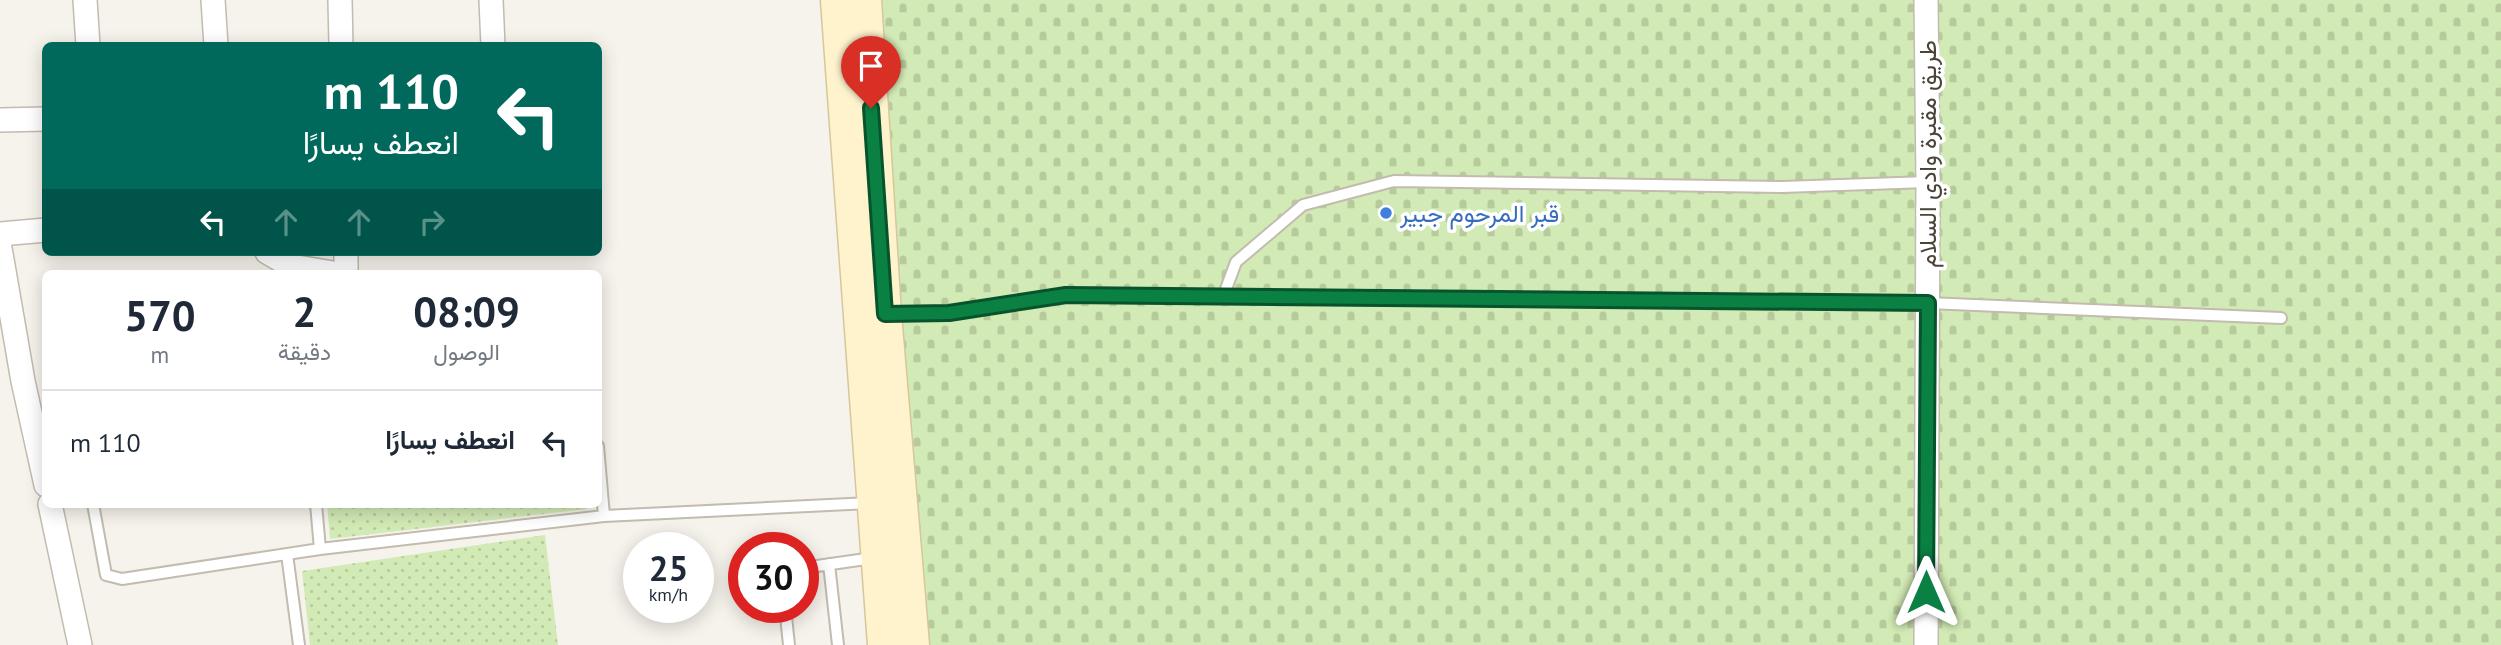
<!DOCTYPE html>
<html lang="ar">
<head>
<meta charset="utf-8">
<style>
  body { margin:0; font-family:"PT Sans",Vazirmatn,sans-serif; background:#f2f2f3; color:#1f2937; direction:rtl; height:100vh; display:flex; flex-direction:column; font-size:26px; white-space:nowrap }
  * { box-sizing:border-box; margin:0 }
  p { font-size:23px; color:#747a83 }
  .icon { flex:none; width:38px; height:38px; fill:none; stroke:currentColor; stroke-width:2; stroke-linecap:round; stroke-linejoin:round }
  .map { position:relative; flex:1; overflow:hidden; direction:ltr }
  .side { position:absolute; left:42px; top:270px; width:560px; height:238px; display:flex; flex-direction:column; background:#fff; border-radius:10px; box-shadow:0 4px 18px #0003; direction:rtl }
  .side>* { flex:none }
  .top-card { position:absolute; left:42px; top:42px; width:560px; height:214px; border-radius:10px; box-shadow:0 4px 18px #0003; direction:rtl; background:#00695c; color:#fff; overflow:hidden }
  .speed { position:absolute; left:623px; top:532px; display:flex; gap:14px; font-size:35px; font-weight:700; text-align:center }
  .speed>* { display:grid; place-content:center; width:91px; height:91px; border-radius:50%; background:#fff; box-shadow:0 4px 18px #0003; line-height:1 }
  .speed small { font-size:18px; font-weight:400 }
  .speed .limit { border:10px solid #d22; background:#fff; color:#111 }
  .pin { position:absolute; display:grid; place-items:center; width:60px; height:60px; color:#fff; margin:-72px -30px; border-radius:50% 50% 50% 0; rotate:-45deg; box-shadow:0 0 7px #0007 }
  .pin .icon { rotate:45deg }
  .me { position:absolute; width:77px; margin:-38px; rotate:0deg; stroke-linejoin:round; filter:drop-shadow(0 0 5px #0008) }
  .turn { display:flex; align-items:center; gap:24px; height:147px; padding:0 28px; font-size:32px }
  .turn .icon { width:91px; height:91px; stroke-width:2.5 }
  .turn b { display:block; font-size:49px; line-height:60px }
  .lanes { display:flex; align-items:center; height:66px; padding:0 28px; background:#0003; justify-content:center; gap:35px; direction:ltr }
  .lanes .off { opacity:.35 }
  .eta { display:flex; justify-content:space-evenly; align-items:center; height:119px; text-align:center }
  .eta b { font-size:42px; font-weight:800; line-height:49px }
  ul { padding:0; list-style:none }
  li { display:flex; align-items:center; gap:21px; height:105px; padding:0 28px; border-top:2px solid #e0e1e3 }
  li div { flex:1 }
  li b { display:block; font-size:26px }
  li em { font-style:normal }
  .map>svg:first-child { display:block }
  .green { fill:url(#green-dots) }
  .cemetery { fill:url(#cemetery-stones) }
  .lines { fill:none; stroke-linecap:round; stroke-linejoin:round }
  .service-casing { stroke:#c2bbae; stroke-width:14 }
  .minor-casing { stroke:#c2bbae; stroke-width:26 }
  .secondary-casing { stroke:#d6c79b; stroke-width:35 }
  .service { stroke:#fff; stroke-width:10 }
  .minor { stroke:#fff; stroke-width:23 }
  .secondary { stroke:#fff3cd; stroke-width:32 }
  .route-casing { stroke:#07532c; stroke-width:18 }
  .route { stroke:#0b8043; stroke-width:12 }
  .shop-dot { fill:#3f7fe0; stroke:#fff; stroke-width:2.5 }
  .labels { text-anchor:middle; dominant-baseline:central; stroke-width:7; stroke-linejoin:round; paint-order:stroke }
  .street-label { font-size:24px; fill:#4b4439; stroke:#fff }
  .shop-label { font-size:24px; fill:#366cbe; stroke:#fff; text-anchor:start }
</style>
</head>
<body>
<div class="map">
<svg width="2501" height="645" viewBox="0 0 2501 645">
  <defs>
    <pattern id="green-dots" width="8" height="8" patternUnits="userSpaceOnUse" patternTransform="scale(1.75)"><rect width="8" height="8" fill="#d2eab5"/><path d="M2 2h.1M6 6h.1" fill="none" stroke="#b6ca9c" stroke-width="1.8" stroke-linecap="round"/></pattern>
    <pattern id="cemetery-stones" width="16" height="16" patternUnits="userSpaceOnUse" patternTransform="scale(1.75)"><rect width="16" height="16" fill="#d2eab5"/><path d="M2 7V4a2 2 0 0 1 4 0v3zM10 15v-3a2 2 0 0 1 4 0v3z" fill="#b6ca9c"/></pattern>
  </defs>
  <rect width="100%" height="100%" fill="#f6f3ec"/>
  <path class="green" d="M327 504H587V509L330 539Z
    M545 535 558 645H310L302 571Z"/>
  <path class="cemetery" d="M880 0H2501V645H923Z"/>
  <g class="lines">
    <g class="service-casing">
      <path id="service" d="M1223 297 1236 262 1303 205 1394 181 1782 187 1928 182
        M888 314 949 313 1066 295 1881 301 2281 318
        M598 446 604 516 870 503
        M93 504 106 575 122 579 320 549 604 516
        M316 504 320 549
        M287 554 299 645
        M829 564 838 645
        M803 568 873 558
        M785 607 789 645"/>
    </g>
    <g class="minor-casing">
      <path id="minor" d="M85 0 88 46
        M213 0 216 46
        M340 0 341 46
        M491 0 493 46
        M0 120 46 119
        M0 234 46 230
        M0 248 23 381 46 485
        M267 252 291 266 333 273
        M346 252V273
        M50 504 80 645
        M1926 645 1928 182 1926 0"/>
    </g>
    <g class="secondary-casing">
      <path id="secondary" d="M837 0 884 645
        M865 0 885 314 913 645"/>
    </g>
    <use href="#service" class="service"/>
    <use href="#minor" class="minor"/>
    <use href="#secondary" class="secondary"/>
  </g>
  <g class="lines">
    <g class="route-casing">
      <path id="route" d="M871 108 885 314 949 313 1066 295 1928 303 1926 592"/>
    </g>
    <use href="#route" class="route"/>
  </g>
  <circle class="shop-dot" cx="1386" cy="213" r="7"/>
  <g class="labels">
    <g class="street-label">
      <text transform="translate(1927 154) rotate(-90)">طريق مقبرة وادي السلام</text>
    </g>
    <g class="shop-label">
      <text x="1400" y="213">قبر المرحوم جبير</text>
    </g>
  </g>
</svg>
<div class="speed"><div>25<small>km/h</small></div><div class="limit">30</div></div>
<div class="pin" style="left:871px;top:108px;background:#d93025"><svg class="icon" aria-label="arrive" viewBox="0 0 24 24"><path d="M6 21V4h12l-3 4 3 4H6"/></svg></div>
<svg class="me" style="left:1926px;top:592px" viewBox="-20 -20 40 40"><path d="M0-17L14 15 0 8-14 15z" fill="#0b8043" stroke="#fff" stroke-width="4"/></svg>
<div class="top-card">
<div class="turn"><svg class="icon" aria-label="left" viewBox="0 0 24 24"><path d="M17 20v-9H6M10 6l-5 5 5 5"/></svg><div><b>110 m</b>انعطف يسارًا</div></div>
<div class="lanes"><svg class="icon" aria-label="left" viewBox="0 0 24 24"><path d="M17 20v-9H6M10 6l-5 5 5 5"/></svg><svg class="icon off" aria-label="ahead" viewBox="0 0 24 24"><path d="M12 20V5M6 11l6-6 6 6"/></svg><svg class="icon off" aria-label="ahead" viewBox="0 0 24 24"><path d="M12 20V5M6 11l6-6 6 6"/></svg><svg class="icon off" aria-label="right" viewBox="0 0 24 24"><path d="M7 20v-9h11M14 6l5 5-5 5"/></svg></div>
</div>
<section class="side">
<div class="eta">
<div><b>08:09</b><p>الوصول</p></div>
<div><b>2</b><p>دقيقة</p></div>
<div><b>570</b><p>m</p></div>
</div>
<ul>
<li><svg class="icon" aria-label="left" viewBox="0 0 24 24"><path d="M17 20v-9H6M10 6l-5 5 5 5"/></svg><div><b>انعطف يسارًا</b></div><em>110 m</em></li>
</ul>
</section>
</div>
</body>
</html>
